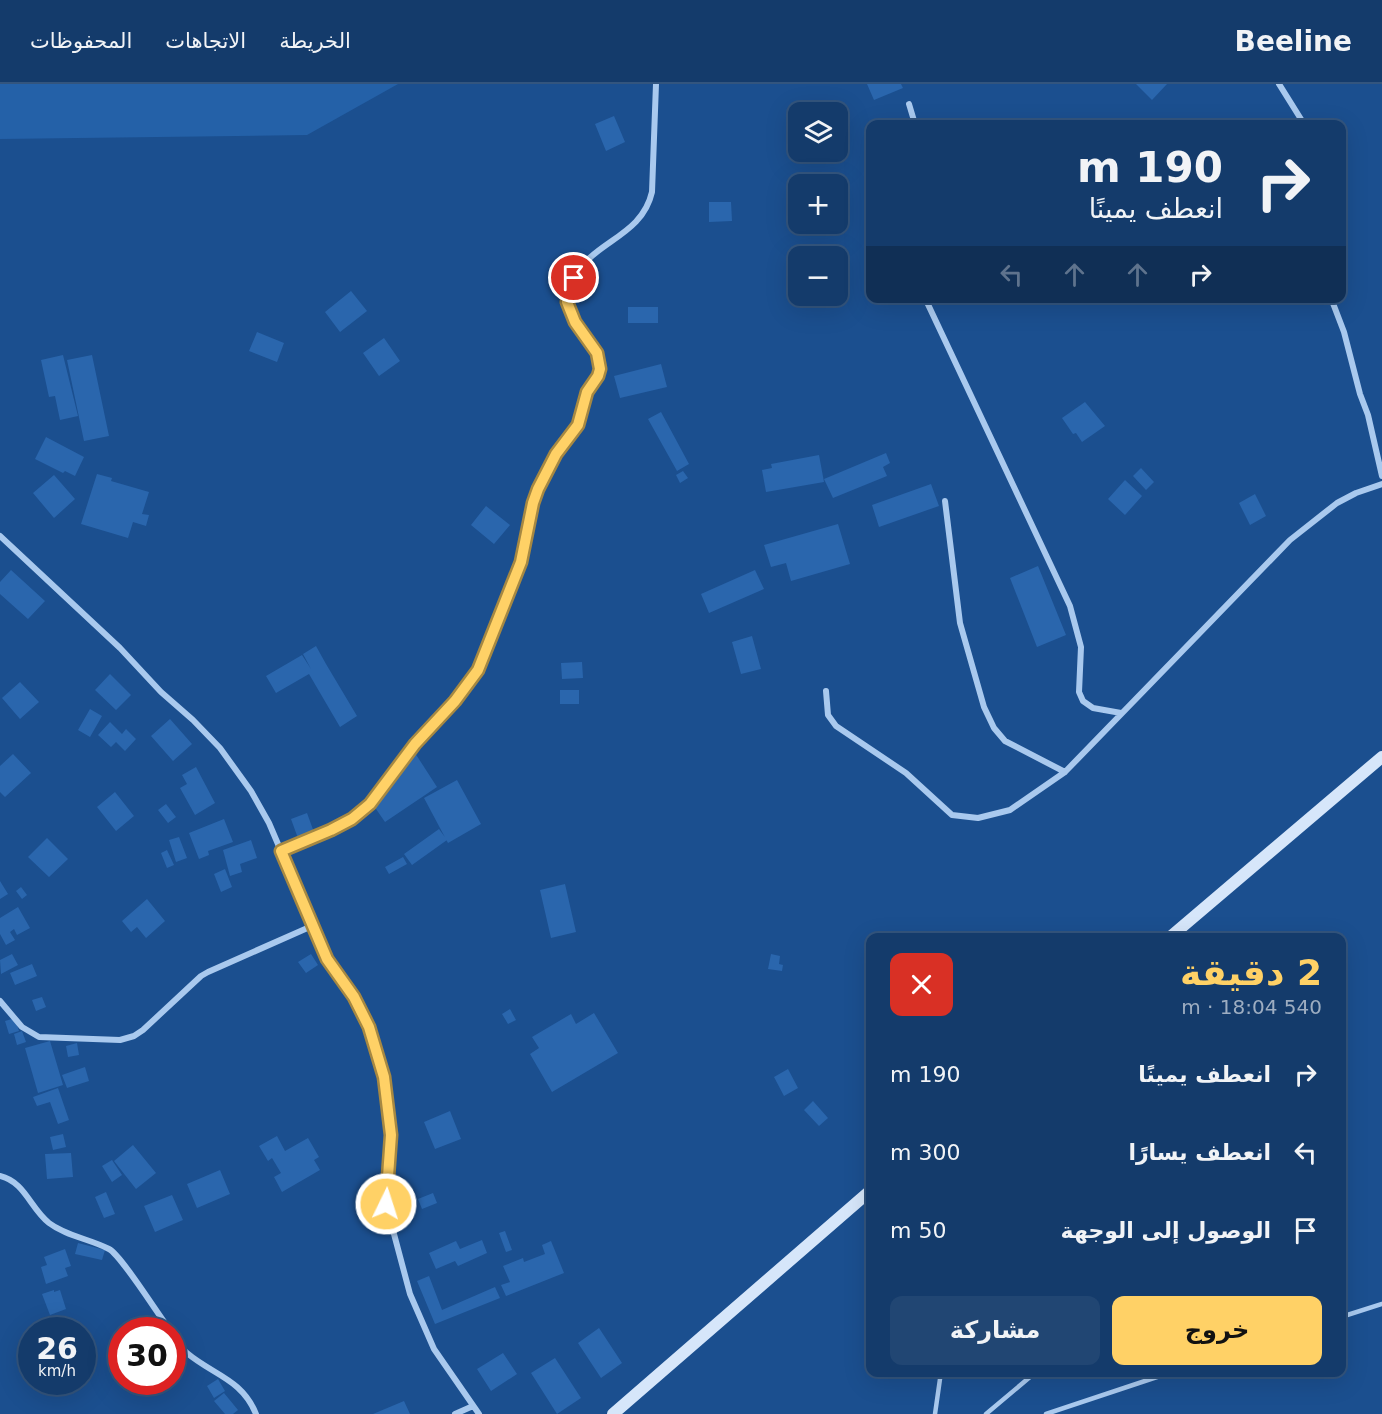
<!DOCTYPE html>
<html lang="ar">
<head>
<meta charset="utf-8">
<style>
  body { margin:0; font-family:"DejaVu Sans","Noto Naskh Arabic",sans-serif; background:#214673; color:#f1f3f6; direction:rtl; height:100vh; display:flex; flex-direction:column; font-size:22px; white-space:nowrap }
  * { box-sizing:border-box; margin:0 }
  p { font-size:20px; color:#9dadc1 }
  .icon { flex:none; width:33px; height:33px; fill:none; stroke:currentColor; stroke-width:2; stroke-linecap:round; stroke-linejoin:round }
  .map { position:relative; flex:1; overflow:hidden; direction:ltr }
  .side { position:absolute; left:866px; top:849px; width:480px; height:444px; display:flex; flex-direction:column; background:#143b6b; border-radius:12px; box-shadow:0 6px 24px #0002,0 0 0 2px #33557e; direction:rtl }
  .side>* { flex:none }
  .hud { position:absolute; left:866px; top:36px; width:480px; height:183px; border-radius:12px; box-shadow:0 6px 24px #0002,0 0 0 2px #33557e; direction:rtl; background:#143b6b; color:#f1f3f6; overflow:hidden }
  .fabs { position:absolute; left:788px; top:18px; display:grid; gap:12px }
  .fabs a { display:grid; place-items:center; width:60px; height:60px; border-radius:12px; background:#143b6b; box-shadow:0 6px 24px #0002,0 0 0 2px #33557e; font-size:30px }
  .speed { position:absolute; left:18px; top:1233px; display:flex; gap:12px; font-size:30px; font-weight:700; text-align:center }
  .speed>* { display:grid; place-content:center; width:78px; height:78px; border-radius:50%; background:#143b6b; box-shadow:0 6px 24px #0002,0 0 0 2px #33557e; line-height:1 }
  .speed small { font-size:15px; font-weight:400 }
  .speed .limit { border:9px solid #d22; background:#fff; color:#111 }
  .pin { position:absolute; display:grid; place-items:center; width:51px; height:51px; color:#fff; margin:-26px; border:3px solid #fff; border-radius:50%; box-shadow:0 2px 6px #0007 }
  .me { position:absolute; width:66px; margin:-33px; rotate:4deg; stroke-linejoin:round; filter:drop-shadow(0 0 4px #0008) }
  .turn { display:flex; align-items:center; gap:21px; height:126px; padding:0 24px; font-size:27px }
  .turn .icon { width:78px; height:78px; stroke-width:2.5 }
  .turn b { display:block; font-size:42px; line-height:51px }
  .lanes { display:flex; align-items:center; height:57px; padding:0 24px; background:#0003; justify-content:center; gap:30px; direction:ltr }
  .lanes .off { opacity:.35 }
  .round { display:grid; place-items:center; flex:none; width:63px; height:63px; border-radius:12px; background:#214673 }
  .headline { display:flex; align-items:center; justify-content:space-between; height:102px; padding:0 24px }
  h1 { font-size:36px; font-weight:700; line-height:45px; color:#ffd166 }
  .primary-button { display:flex; gap:12px; margin-top:auto; padding:12px 24px }
  .primary-button a { flex:1; height:69px; border-radius:12px; background:#ffd166; color:#111; font-size:24px; font-weight:700; line-height:69px; text-align:center }
  .primary-button a+a { background:#214673; color:#f1f3f6 }
  ul { padding:0; list-style:none }
  li { display:flex; align-items:center; gap:18px; height:78px; padding:0 24px }
  li div { flex:1 }
  li b { display:block; font-size:22px }
  li em { font-style:normal }
  header { display:flex; align-items:center; gap:36px; box-sizing:border-box; height:84px; padding:0 30px; background:#143b6b; border-bottom:2px solid #33557e }
  header strong { font-size:28px }
  nav { display:flex; gap:33px; margin-inline-start:auto; font-size:21px }
  .map>svg:first-child { display:block }
  .green { fill:#2461a8 }
  .building { fill:#2a66ad }
  .lines { fill:none; stroke-linecap:round; stroke-linejoin:round }
  .lane { stroke:#a9c9ee; stroke-width:4.5 }
  .street { stroke:#a9c9ee; stroke-width:6 }
  .secondary { stroke:#d6e6fa; stroke-width:12 }
  .route-casing { stroke:#a68842; stroke-width:15 }
  .route { stroke:#ffd166; stroke-width:10 }
</style>
</head>
<body>
<header>
<strong>Beeline</strong>
<nav><a>الخريطة</a><a>الاتجاهات</a><a>المحفوظات</a></nav>
</header>
<div class="map">
<svg width="1382" height="1330" viewBox="0 0 1382 1330">
  <rect width="100%" height="100%" fill="#1b4f8f"/>
  <path class="green" d="M0 0H398L307 51 0 55Z"/>
  <path class="building" d="M867 0H901L903 4 874 16Z
    M1136 0H1167L1152 16Z
    M835 16 841 30 837 32V28H829L826 20Z
    M614 32 625 58 606 67 595 40Z
    M709 118H731L732 137 709 138Z
    M351 207 367 227 340 248 325 228Z
    M628 223H658V239H628Z
    M257 248 284 259 277 278 249 267Z
    M384 254 400 277 379 292 363 269Z
    M63 271 78 332 60 336 55 312 49 313 41 276Z
    M92 271 109 352 84 357 67 276Z
    M661 280 667 303 620 314 614 292Z
    M1085 318 1105 342 1082 358 1076 349 1073 350 1062 334Z
    M661 328 689 380 677 387 648 335Z
    M46 353 84 373 75 392 65 387 63 389 35 375Z
    M886 369 890 379 883 383 887 392 833 414 824 395Z
    M819 371 824 398 766 408 762 386 772 384 771 380Z
    M1141 384 1154 398 1146 406 1133 392Z
    M683 387 688 394 680 399 676 391Z
    M97 390 112 394 111 397 149 408 142 430 149 431 146 442 133 438 128 454 81 440Z
    M54 391 75 415 54 434 33 409Z
    M1125 396 1142 412 1125 431 1108 415Z
    M931 400 939 422 879 443 872 421Z
    M1255 410 1266 432 1250 441 1239 419Z
    M486 422 510 441 494 460 471 441Z
    M838 440 850 480 791 497 786 479 771 483 764 461Z
    M1038 482 1066 551 1037 563 1010 494Z
    M11 486 45 517 28 535 0 510V498Z
    M755 486 764 505 709 529 701 510Z
    M752 552 761 585 741 590 732 558Z
    M316 562 326 580 312 587 326 580 357 632 340 643 309 590 276 609 266 592 302 571 311 585 303 570Z
    M582 578 583 594 562 595 561 579Z
    M110 590 131 611 116 626 95 606Z
    M20 598 39 618 20 635 2 614Z
    M560 606H579V620H560Z
    M90 625 102 632 90 653 78 646Z
    M170 635 192 660 173 677 151 652Z
    M110 638 122 650 126 645 136 655 125 667 116 658 111 663 98 651Z
    M415 669 437 703 385 738 367 712 397 692 392 684Z
    M13 670 31 689 5 713 0 708V682Z
    M196 683 215 719 195 731 180 704 187 700 182 691Z
    M457 696 481 740 448 759 424 714Z
    M115 708 134 732 116 747 97 723Z
    M166 720 176 733 168 739 158 726Z
    M307 729 315 751 299 757 291 735Z
    M224 735 233 758 208 767 209 771 199 775 189 749Z
    M439 745 447 756 412 781 404 770Z
    M179 753 187 774 176 778 169 756Z
    M47 754 68 775 49 793 28 773Z
    M251 756 257 774 240 780 242 788 230 792 223 766Z
    M167 766 174 781 167 784 161 769Z
    M403 773 407 780 389 790 385 783Z
    M225 785 232 803 221 808 214 790Z
    M0 797 8 810 0 815Z
    M565 800 576 848 551 854 540 806Z
    M21 803 27 811 22 815 16 807Z
    M147 815 165 837 146 854 137 843 131 848 122 837Z
    M18 823 30 844 17 851 14 845 10 848 15 856 6 861 0 850V834Z
    M12 870 18 881 1 890 0 876Z
    M311 870 318 881 306 889 298 878Z
    M771 870 780 872 779 880 783 881 782 887 768 885Z
    M32 880 37 892 15 901 10 889Z
    M42 913 46 923 36 927 32 916Z
    M510 925 516 936 508 940 502 930Z
    M870 927V948H869L864 929Z
    M594 929 618 969 552 1008 530 970 539 964 532 953 571 930 576 940Z
    M15 934 19 947 9 950 5 937Z
    M22 947 26 958 17 961 14 950Z
    M50 957 63 1001 38 1009 25 964Z
    M77 959 79 971 68 973 66 962Z
    M85 983 89 997 67 1004 62 991Z
    M788 985 798 1004 784 1012 774 993Z
    M58 1004 69 1036 58 1040 50 1018 37 1022 33 1013Z
    M813 1017 828 1034 819 1042 804 1026Z
    M450 1027 461 1055 435 1065 424 1038Z
    M63 1050 66 1063 53 1066 50 1053Z
    M277 1052 285 1067 308 1054 319 1073 314 1076 320 1086 282 1108 274 1093 281 1089 272 1074 268 1077 259 1062Z
    M133 1061 156 1089 136 1105 114 1077Z
    M71 1069 73 1093 47 1095 45 1070Z
    M112 1076 122 1091 112 1098 102 1082Z
    M220 1086 230 1110 197 1124 187 1100Z
    M106 1108 115 1130 104 1134 95 1113Z
    M433 1109 437 1119 422 1125 418 1115Z
    M172 1111 183 1136 155 1148 144 1122Z
    M505 1147 512 1166 506 1168 499 1149Z
    M482 1156 487 1169 458 1182 455 1177 436 1185 429 1169 456 1157 460 1165Z
    M551 1157 564 1189 506 1212 501 1201 510 1198 503 1182 523 1174 524 1178 545 1170 542 1161Z
    M78 1159 105 1166 102 1176 75 1170Z
    M65 1165 71 1182 65 1184 68 1192 46 1200 41 1183 47 1181 44 1173Z
    M429 1192 442 1226 495 1203 500 1214 435 1240 417 1197Z
    M54 1206V1208L60 1206 66 1225 50 1231 42 1210Z
    M599 1244 622 1279 601 1294 578 1259Z
    M503 1269 517 1290 491 1307 477 1285Z
    M555 1274 581 1314 557 1330 531 1289Z
    M218 1295 225 1307 214 1314 207 1302Z
    M224 1309 238 1326 233 1330H225L214 1317Z
    M404 1317 410 1330H373Z"/>
  <g class="lines">
    <path class="lane" d="M1341 1233 1382 1220
      M935 1330 941 1288
      M986 1330 1030 1293 1031 1288
      M1046 1330 1172 1288"/>
    <path class="street" d="M1279 0 1304 40
      M909 20 915 40
      M925 214 1070 522 1081 563 1079 608 1083 617 1093 624 1121 629
      M1331 214 1344 248 1360 310 1368 331 1382 392
      M945 417 960 539 984 623 994 644 1005 657 1065 688
      M0 452 120 564 161 608 193 636 220 664 251 707 269 739 327 875 354 913 369 943 384 993 391 1051 386 1120 410 1210 434 1265 479 1330
      M826 607 828 631 836 642 906 689 952 731 978 734 1010 726 1065 688 1290 456 1337 419 1356 409 1382 400
      M281 767C312 756 345 744 369 721 388 703 400 679 416 659 433 638 454 620 470 598 490 571 509 514 520 481 528 457 529 430 538 406 543 394 549 381 557 370 563 360 573 352 578 341 582 331 582 320 586 310 590 302 599 295 600 287 605 254 556 239 571 201 587 157 641 156 652 108L656 0
      M0 917 22 943 39 953 120 956 134 952 143 946 201 892 208 888 312 842
      M0 1092C25 1098 30 1124 49 1139 66 1152 90 1155 109 1165 121 1171 159 1232 170 1246
      M172 1250C177 1256 181 1264 187 1269 213 1291 242 1295 256 1330
      M455 1330 473 1322"/>
    <path class="secondary" d="M1169 854 1382 673
      M613 1330 870 1107"/>
  </g>
  <g class="lines">
    <g class="route-casing">
      <path id="route" d="M386 1120 391 1051 384 993 369 943 354 913 327 875 281 767 331 746 352 735 370 720 415 660 455 617 478 586 521 478 533 419 538 405 556 370 578 341 587 308 598 292 600 285 597 269 575 238 567 218 570 202 574 194"/>
    </g>
    <use href="#route" class="route"/>
  </g>
</svg>
<div class="fabs">
<a><svg class="icon" aria-label="layers" viewBox="0 0 24 24"><path d="M12 4l9 5-9 5-9-5zM3 14l9 5 9-5"/></svg></a>
<a>+</a>
<a>−</a>
</div>
<div class="speed"><div>26<small>km/h</small></div><div class="limit">30</div></div>
<div class="pin" style="left:574px;top:194px;background:#d93025"><svg class="icon" aria-label="arrive" viewBox="0 0 24 24"><path d="M6 21V4h12l-3 4 3 4H6"/></svg></div>
<svg class="me" style="left:386px;top:1120px" viewBox="-20 -20 40 40"><circle r="17" fill="#ffd166" stroke="#fff" stroke-width="3"/><path d="M0-11L8 9 0 5-8 9z" fill="#fff"/></svg>
<div class="hud">
<div class="turn"><svg class="icon" aria-label="right" viewBox="0 0 24 24"><path d="M7 20v-9h11M14 6l5 5-5 5"/></svg><div><b>190 m</b>انعطف يمينًا</div></div>
<div class="lanes"><svg class="icon off" aria-label="left" viewBox="0 0 24 24"><path d="M17 20v-9H6M10 6l-5 5 5 5"/></svg><svg class="icon off" aria-label="ahead" viewBox="0 0 24 24"><path d="M12 20V5M6 11l6-6 6 6"/></svg><svg class="icon off" aria-label="ahead" viewBox="0 0 24 24"><path d="M12 20V5M6 11l6-6 6 6"/></svg><svg class="icon" aria-label="right" viewBox="0 0 24 24"><path d="M7 20v-9h11M14 6l5 5-5 5"/></svg></div>
</div>
<section class="side">
<div class="headline"><div><h1>2 دقيقة</h1><p>540 m · 18:04</p></div><a class="round" style="background:#d93025;color:#fff"><svg class="icon" aria-label="close" viewBox="0 0 24 24"><path d="M6 6l12 12M18 6L6 18"/></svg></a></div>
<ul>
<li><svg class="icon" aria-label="right" viewBox="0 0 24 24"><path d="M7 20v-9h11M14 6l5 5-5 5"/></svg><div><b>انعطف يمينًا</b></div><em>190 m</em></li>
<li><svg class="icon" aria-label="left" viewBox="0 0 24 24"><path d="M17 20v-9H6M10 6l-5 5 5 5"/></svg><div><b>انعطف يسارًا</b></div><em>300 m</em></li>
<li><svg class="icon" aria-label="arrive" viewBox="0 0 24 24"><path d="M6 21V4h12l-3 4 3 4H6"/></svg><div><b>الوصول إلى الوجهة</b></div><em>50 m</em></li>
</ul>
<div class="primary-button"><a>خروج</a><a>مشاركة</a></div>
</section>
</div>
</body>
</html>
